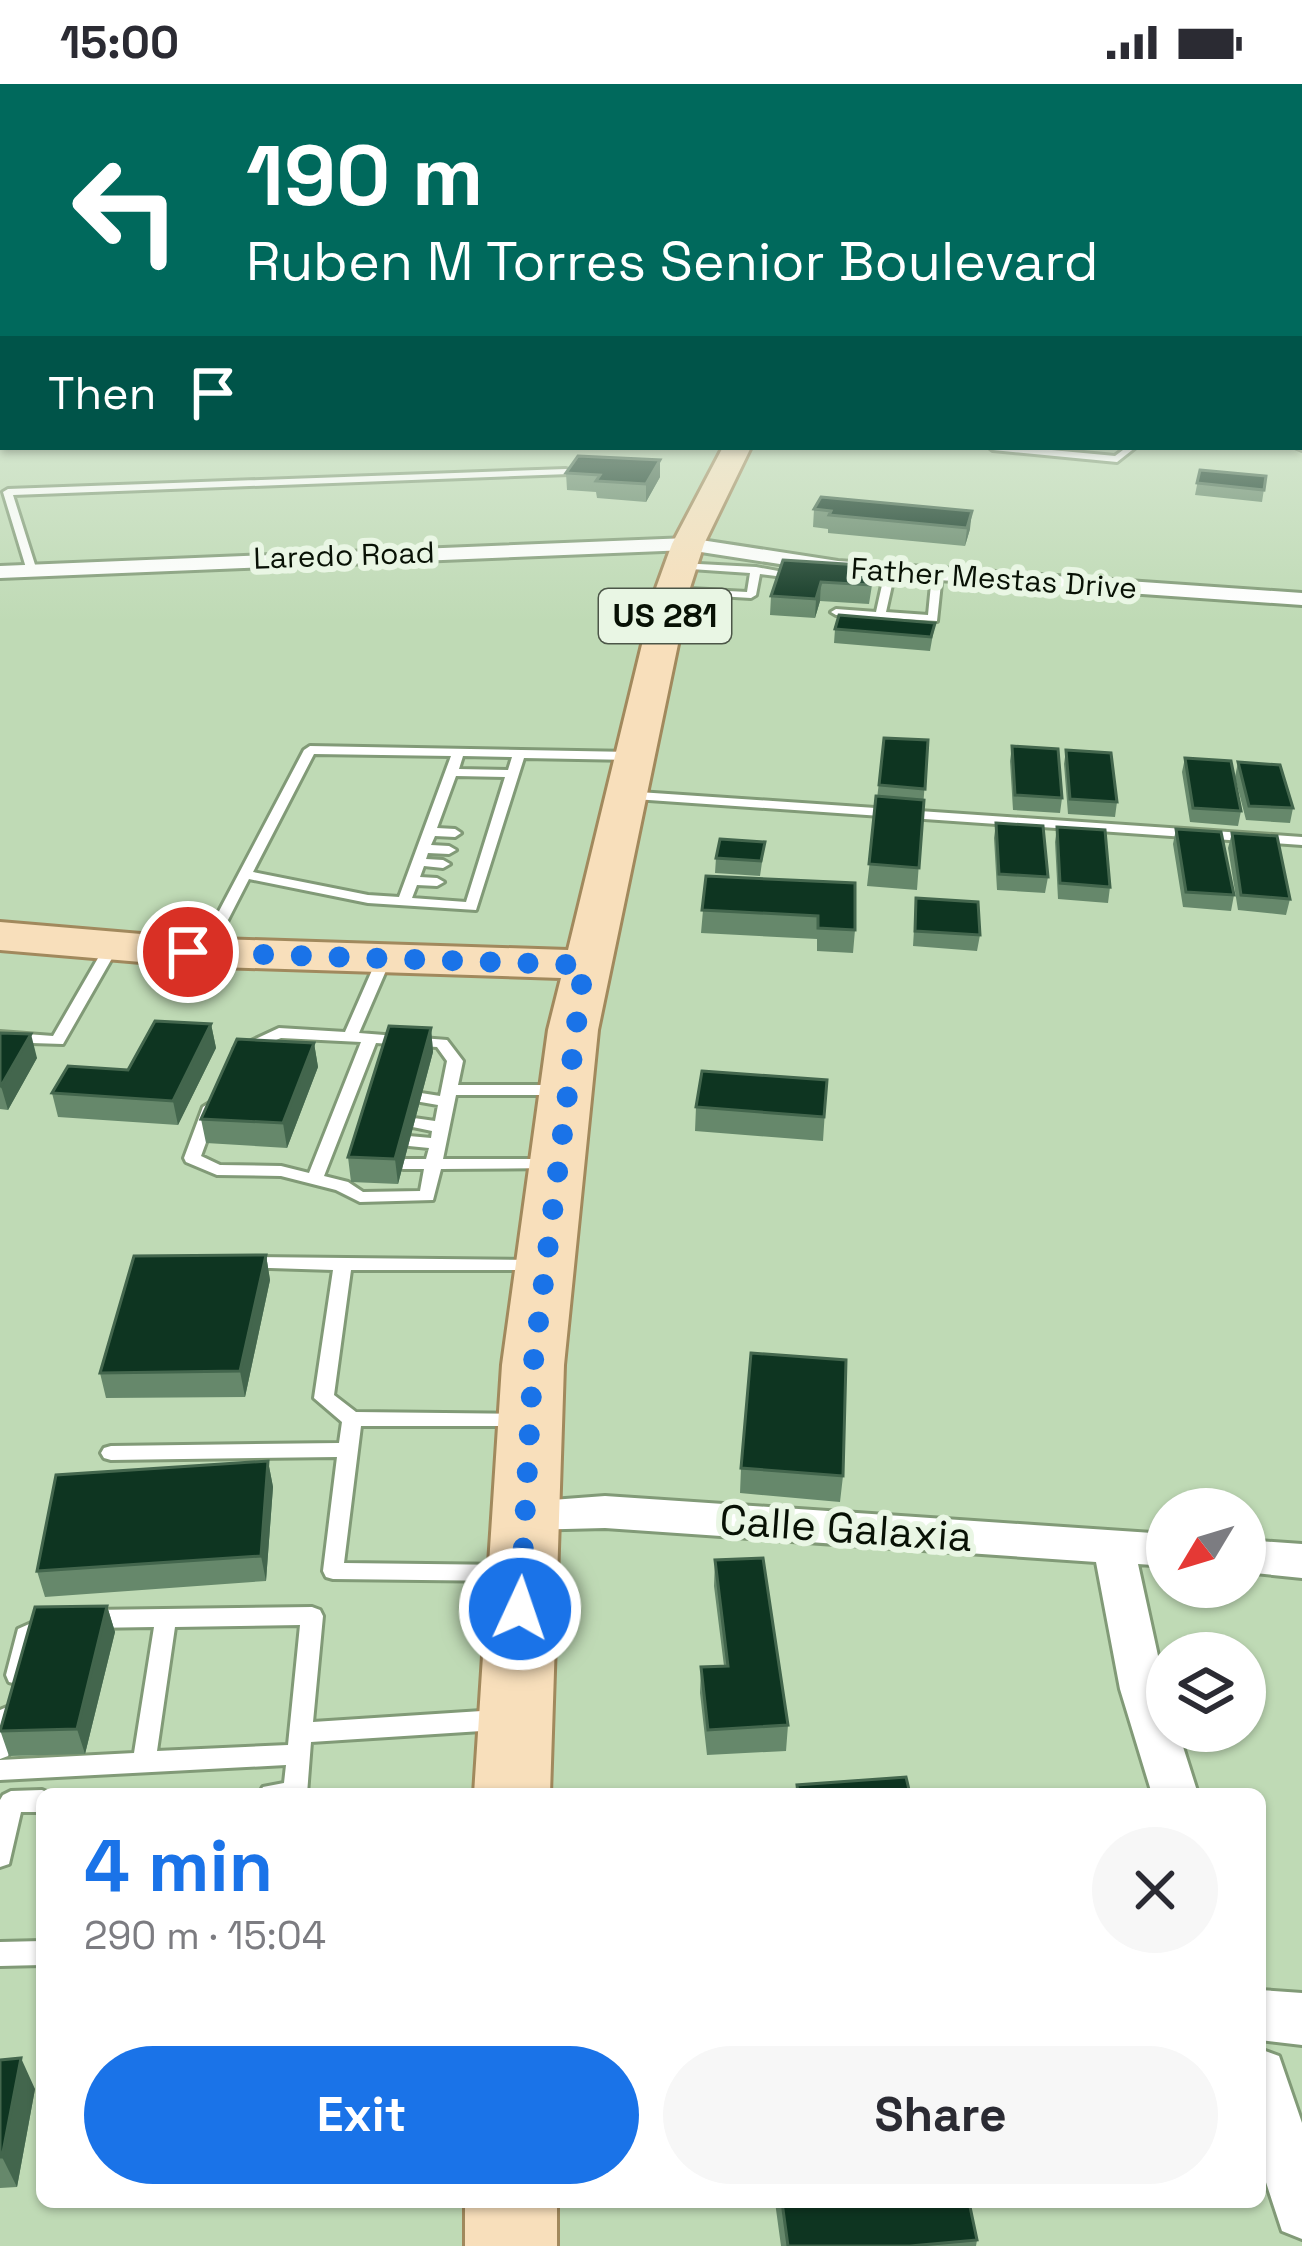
<!DOCTYPE html>
<html lang="en">
<head>
<meta charset="utf-8">
<style>
  body { margin:0; font-family:"Space Grotesk",sans-serif; background:#f7f7f7; color:#2b2b33; height:100vh; display:flex; flex-direction:column; font-size:45px; white-space:nowrap }
  * { box-sizing:border-box; margin:0 }
  p { font-size:39px; color:#7c7c81 }
  .icon { flex:none; width:66px; height:66px; fill:none; stroke:currentColor; stroke-width:2; stroke-linecap:round; stroke-linejoin:round }
  .map { position:relative; flex:1; overflow:hidden }
  .side { position:absolute; left:36px; top:1704px; width:1230px; height:420px; display:flex; flex-direction:column; background:#fff; border-radius:18px; box-shadow:0 3px 9px #0004 }
  .side>* { flex:none }
  .banner { position:absolute; left:0px; top:0px; width:1302px; height:366px; box-shadow:0 3px 9px #0004; background:#00695c; color:#fff; overflow:hidden }
  .needle { width:78px; rotate:232deg }
  .tools { position:absolute; left:1146px; top:1404px; display:grid; gap:24px }
  .tools a { display:grid; place-items:center; width:120px; height:120px; border-radius:50%; background:#fff; box-shadow:0 3px 9px #0004; font-size:60px }
  .pin { position:absolute; display:grid; place-items:center; width:102px; height:102px; color:#fff; margin:-51px; border:6px solid #fff; border-radius:50%; box-shadow:0 3px 12px #0007 }
  .me { position:absolute; width:132px; margin:-66px; rotate:3deg; stroke-linejoin:round; filter:drop-shadow(0 0 9px #0008) }
  .turn { display:flex; align-items:center; gap:42px; height:252px; padding:0 48px; font-size:54px }
  .turn .icon { width:156px; height:156px; stroke-width:2.5 }
  .turn b { display:block; font-size:84px; line-height:102px }
  .then { display:flex; align-items:center; height:114px; padding:0 48px; background:#0003; gap:24px; font-size:45px }
  .round { display:grid; place-items:center; flex:none; width:126px; height:126px; border-radius:63px; background:#f7f7f7 }
  .overview { display:flex; align-items:center; justify-content:space-between; height:204px; padding:0 48px }
  h1 { font-size:72px; font-weight:700; line-height:90px; color:#1a73e8 }
  .primary-button { display:flex; gap:24px; margin-top:auto; padding:24px 48px }
  .primary-button a { flex:1; height:138px; border-radius:72px; background:#1a73e8; color:#fff; font-size:48px; font-weight:700; line-height:138px; text-align:center }
  .primary-button a+a { background:#f7f7f7; color:#2b2b33 }
  .status { display:flex; justify-content:space-between; align-items:center; height:84px; padding:0 60px; background:#fff; direction:ltr }
  .status svg { height:33px; fill:currentColor }
  .map>svg:first-child { display:block }
  .lines { fill:none; stroke-linecap:round; stroke-linejoin:round }
  .lane-casing { stroke:#819a77; stroke-width:6 }
  .street-casing { stroke:#819a77; stroke-width:6 }
  .secondary-casing { stroke:#819a77; stroke-width:6 }
  .primary-casing { stroke:#a1895d; stroke-width:6 }
  .lane { fill:#fff; fill-rule:evenodd }
  .street { fill:#fff; fill-rule:evenodd }
  .secondary { fill:#fff; fill-rule:evenodd }
  .primary { fill:#f8dfbb; fill-rule:evenodd }
  .wall { fill:#66886b }
  .shaded-wall { fill:#43664d }
  .building { fill:#0e3521; stroke:#43664d; stroke-width:3 }
  .route { stroke:#1a73e8; stroke-width:21; stroke-dasharray:0 37.8 }
  .labels { text-anchor:middle; dominant-baseline:central; stroke-width:12; stroke-linejoin:round; paint-order:stroke }
  .far-street-label { font-size:30px; fill:#081105; stroke:#e9f6e4 }
  .shield { fill:#e9f6e4; stroke:#4c5648; stroke-width:3 }
  .shield-label { font-size:33px; font-weight:bold; fill:#081105 }
  .near-street-label { font-size:42px; fill:#081105; stroke:#e9f6e4 }
</style>
</head>
<body>
<div class="status"><b>15:00</b><svg viewBox="0 0 49 12"><path d="M0 12V9h3v3zM5 12V6h3v6zM10 12V3h3v9zM15 12V0h3v12zM26 1h20v11H26zM47 4h2v5h-2z"/></svg></div>
<div class="map">
<svg width="1302" height="2162" viewBox="0 0 1302 2162">
  <rect width="100%" height="100%" fill="#bfdab5"/>
  <g class="lines">
    <g class="lane-casing">
      <path id="lane" d="M1299 360H1302V366L1295 363H1299Z
        M989 363H1020L1115 372 1127 363H1136L1117 378 993 366Z
        M566 385 569 386V390L13 411 37 487 32 490 27 487 3 408 8 405Z
        M680 479 756 483 805 492 800 495 760 490 756 511 751 514 668 509 667 507 672 504 747 508 750 489 676 484V480Z
        M937 487 942 490 937 537 836 531 831 528 836 525 876 528 882 501 887 498 892 501 886 528 928 531 932 490Z
        M310 662 632 668 638 672 632 676 524 674 476 826 368 819 249 795 211 869 204 873 199 872 197 869 304 666ZM314 670 451 672 399 813 368 811 253 788ZM463 672 512 673 508 686 459 685ZM456 692 505 693 466 818 412 814 417 801 437 802 444 798 437 794 420 793 424 782 443 784 450 780 443 776 426 775 428 769 449 770 456 766 449 762 431 761 435 752 455 753 461 749 455 745 437 744Z
        M624 707 1302 753V761L620 714V708Z
        M112 858 119 862 63 960 0 958V948L53 952 105 862Z
        M384 871 391 875 359 949 447 956 463 977 458 1001H558L566 1006 558 1011H456L443 1075H549L555 1076 557 1080 555 1084 441 1085 433 1116 360 1118 336 1106 281 1092 217 1091 186 1078 184 1074 203 1023 211 1018 219 1023 201 1072 220 1081 281 1082 309 1089 361 958 281 954 242 970 234 965 279 944 345 948 377 875ZM376 959 437 963 447 977 440 1012 421 1009 413 1014 415 1017 438 1021 435 1037 414 1034 406 1039 408 1042 432 1047 431 1054 409 1052 401 1057 409 1062 429 1064 426 1075H403L395 1080 403 1085H424L420 1107 363 1108 348 1098 324 1092Z
        M248 1173 544 1176 547 1180 538 1186H351L334 1311 356 1328 524 1330 527 1335 524 1340 517 1342H361L344 1479 510 1481 517 1483 520 1489 517 1495 510 1497 333 1495 326 1493 323 1487 337 1373 111 1376 104 1374 101 1369 104 1364 111 1362 339 1359 342 1338 314 1314 333 1186 242 1183 239 1179 242 1175Z
        M312 1523 320 1526 323 1532 313 1638 497 1626 505 1629 508 1636 505 1643 497 1646 311 1658 307 1710H259L263 1703 284 1699 286 1681 0 1696V1676L134 1669 154 1543 90 1544 82 1541 79 1535 82 1529 90 1526ZM300 1541 288 1661 157 1667 175 1543Z
        M47 1532 55 1535 58 1541 55 1547 36 1556 25 1598 17 1600 9 1598 6 1591 18 1545Z
        M7 1623 15 1626C21 1638 14 1660 8 1672L0 1675V1626Z
        M42 1706 51 1710H42V1728H21L9 1780 0 1783V1716L3 1711 11 1707Z
        M42 1857V1881L0 1882V1858Z"/>
    </g>
    <g class="street-casing">
      <path id="street" d="M1299 306 1302 307V317L1299 316Z
        M688 454 838 477 1302 509V521L838 489 688 466 0 494V482Z
        M605 1412 1167 1450V1482L1138 1480 1167 1613V1647H1178L1198 1710H1152L1120 1605 1096 1478 605 1444 526 1446 512 1441 506 1430 512 1419Z
        M1245 1456 1302 1460V1494L1245 1488Z
        M1260 1906 1302 1909V1961L1260 1956Z
        M1260 1965 1279 1972 1302 2039V2155L1282 2147 1260 2080Z"/>
    </g>
    <g class="secondary-casing">
      <path id="secondary" d="M0 280H3V294H0Z"/>
    </g>
    <g class="primary-casing">
      <path id="primary" d="M723 363H751L704 460 689 507 598 946 564 1281 550 1710H474L502 1281 548 946 561 894 188 882 0 866V838L188 854 568 866 655 507 672 460Z
        M465 2118H557V2162H465Z"/>
    </g>
    <use href="#lane" class="lane"/>
    <use href="#street" class="street"/>
    <use href="#secondary" class="secondary"/>
    <use href="#primary" class="primary"/>
  </g>
  <path class="wall" d="M1200 386 1266 392 1262 418 1195 411Z
    M566 389 660 393 646 418 597 414 596 408 567 406Z
    M814 425 970 445 965 462 828 449V445L813 443Z
    M875 482 869 520 820 517 815 534 770 531 771 512Z
    M935 539 930 567 834 559 835 545Z
    M884 654 928 656 917 806 867 802Z
    M1012 662 1062 714 1060 729 1013 726 1010 677Z
    M1066 666 1117 718 1115 733 1068 730 1064 680Z
    M1185 674 1241 727 1238 742 1190 738 1182 688Z
    M1238 678 1293 724 1290 739 1246 736 1235 693Z
    M996 739 1048 793 1045 809 997 806 994 754Z
    M1057 743 1110 803 1108 819 1058 815 1055 758Z
    M1176 745 1234 811 1231 827 1183 823 1173 760Z
    M1232 749 1290 815 1286 831 1238 826 1228 764Z
    M765 758 760 792 715 789 716 774Z
    M706 792 855 846 853 869 817 867V855L701 849Z
    M916 814 980 851 977 867 913 862Z
    M211 940 216 964 178 1041 58 1033 52 1009 128 986Z
    M431 944 433 968 398 1100 351 1098 348 1073Z
    M0 949 37 974 8 1026 0 1025Z
    M314 959 318 983 287 1064 206 1059 201 1035Z
    M827 996 823 1057 695 1047 696 1023Z
    M266 1171 270 1196 245 1313 106 1314 100 1289Z
    M268 1377 273 1403 266 1497 45 1513 37 1487Z
    M741 1384 843 1392 840 1418 740 1409Z
    M715 1476 788 1641 786 1667 707 1671 700 1609 701 1583 724 1582 714 1502Z
    M107 1522 115 1548 85 1670 9 1672 0 1646Z
    M0 1976 35 2005 17 2103 0 2104Z
    M775 2118H969L977 2156 976 2162H781Z"/>
  <path class="shaded-wall" d="M660 376V393L646 418V400Z
    M972 427 970 445 965 462 967 444Z
    M821 498 820 517 815 534 816 515Z
    M211 940 216 964 178 1041 173 1017Z
    M431 944 433 968 398 1100 395 1075Z
    M31 950 37 974 8 1026 1 1002Z
    M314 959 318 983 287 1064 283 1039Z
    M266 1171 270 1196 245 1313 240 1287Z
    M268 1377 273 1403 266 1497 261 1472Z
    M107 1522 115 1548 85 1670 77 1645Z
    M21 1974 35 2005 17 2103 2 2073Z"/>
  <path class="building" d="M578 372 660 376 646 400 596 397 600 391 566 389Z
    M1200 386 1266 392 1264 406 1197 399Z
    M821 413 972 427 967 444 829 431 831 427 814 425Z
    M783 476 875 482 871 501 821 498 816 515 771 512Z
    M839 531 935 539 931 553 835 545Z
    M884 654 928 656 925 705 879 701Z
    M1012 662 1058 665 1062 714 1015 711Z
    M1066 666 1111 669 1117 718 1070 715Z
    M1185 674 1231 677 1241 727 1193 724Z
    M1238 678 1280 681 1293 724 1249 722Z
    M876 712 924 716 919 784 869 780Z
    M996 739 1043 742 1048 793 999 790Z
    M1057 743 1105 746 1110 803 1060 799Z
    M1176 745 1221 748 1234 811 1186 808Z
    M1232 749 1277 752 1290 815 1241 811Z
    M720 755 765 758 761 777 716 774Z
    M706 792 855 799V846L818 844V832L702 826Z
    M916 814 978 818 980 851 915 847Z
    M155 937 211 940 173 1017 52 1009 68 982 128 986Z
    M389 942 431 944 395 1075 348 1073Z
    M0 949 31 950 1 1002 0 1001Z
    M237 955 314 959 283 1039 201 1035Z
    M702 987 827 996 824 1033 696 1023Z
    M266 1171 240 1287 100 1289 134 1172Z
    M751 1269 846 1276 843 1392 741 1384Z
    M268 1377 261 1472 37 1487 56 1391Z
    M763 1474 788 1641 708 1646 701 1583 728 1582 715 1476Z
    M107 1522 77 1645 0 1647 35 1523Z
    M906 1693 910 1710H798L797 1701Z
    M21 1974 2 2073H0V1976Z
    M782 2118H969L977 2156 910 2162H788Z"/>
  <linearGradient id="sky" x2="0" y2="1"><stop stop-color="#6ebbdc"/><stop offset="0.44" stop-color="#e2eede"/><stop offset="1" stop-color="#e2eede" stop-opacity="0"/></linearGradient>
  <rect width="1302" height="538" fill="url(#sky)"/>
  <g class="lines">
    <path class="route" d="M188 868 584 881 533 1281 520 1525"/>
  </g>
  <g class="labels">
    <g class="far-street-label">
      <text transform="translate(344 471) rotate(-2)">Laredo Road</text>
      <text transform="translate(994 494) rotate(4)">Father Mestas Drive</text>
    </g>
    <rect class="shield" x="599" y="505" width="132" height="54" rx="9"/>
    <g class="shield-label">
      <text x="665" y="532">US 281</text>
    </g>
    <g class="near-street-label">
      <text transform="translate(846 1444) rotate(4)">Calle Galaxia</text>
    </g>
  </g>
</svg>
<div class="tools">
<a><svg class="needle" viewBox="-14 -14 28 28"><path d="M0-13l5 13h-10z" fill="#e53935"/><path d="M0 13l5-13h-10z" fill="#7c7c81"/></svg></a>
<a><svg class="icon" aria-label="layers" viewBox="0 0 24 24"><path d="M12 4l9 5-9 5-9-5zM3 14l9 5 9-5"/></svg></a>
</div>
<div class="pin" style="left:188px;top:868px;background:#d93025"><svg class="icon" aria-label="arrive" viewBox="0 0 24 24"><path d="M6 21V4h12l-3 4 3 4H6"/></svg></div>
<svg class="me" style="left:520px;top:1525px" viewBox="-20 -20 40 40"><circle r="17" fill="#1a73e8" stroke="#fff" stroke-width="3"/><path d="M0-11L8 9 0 5-8 9z" fill="#fff"/></svg>
<div class="banner">
<div class="turn"><svg class="icon" aria-label="left" viewBox="0 0 24 24"><path d="M17 20v-9H6M10 6l-5 5 5 5"/></svg><div><b>190 m</b>Ruben M Torres Senior Boulevard</div></div>
<div class="then">Then<svg class="icon" aria-label="arrive" viewBox="0 0 24 24"><path d="M6 21V4h12l-3 4 3 4H6"/></svg></div>
</div>
<section class="side">
<div class="overview"><div><h1>4 min</h1><p>290 m · 15:04</p></div><a class="round"><svg class="icon" aria-label="close" viewBox="0 0 24 24"><path d="M6 6l12 12M18 6L6 18"/></svg></a></div>
<div class="primary-button"><a>Exit</a><a>Share</a></div>
</section>
</div>
</body>
</html>
